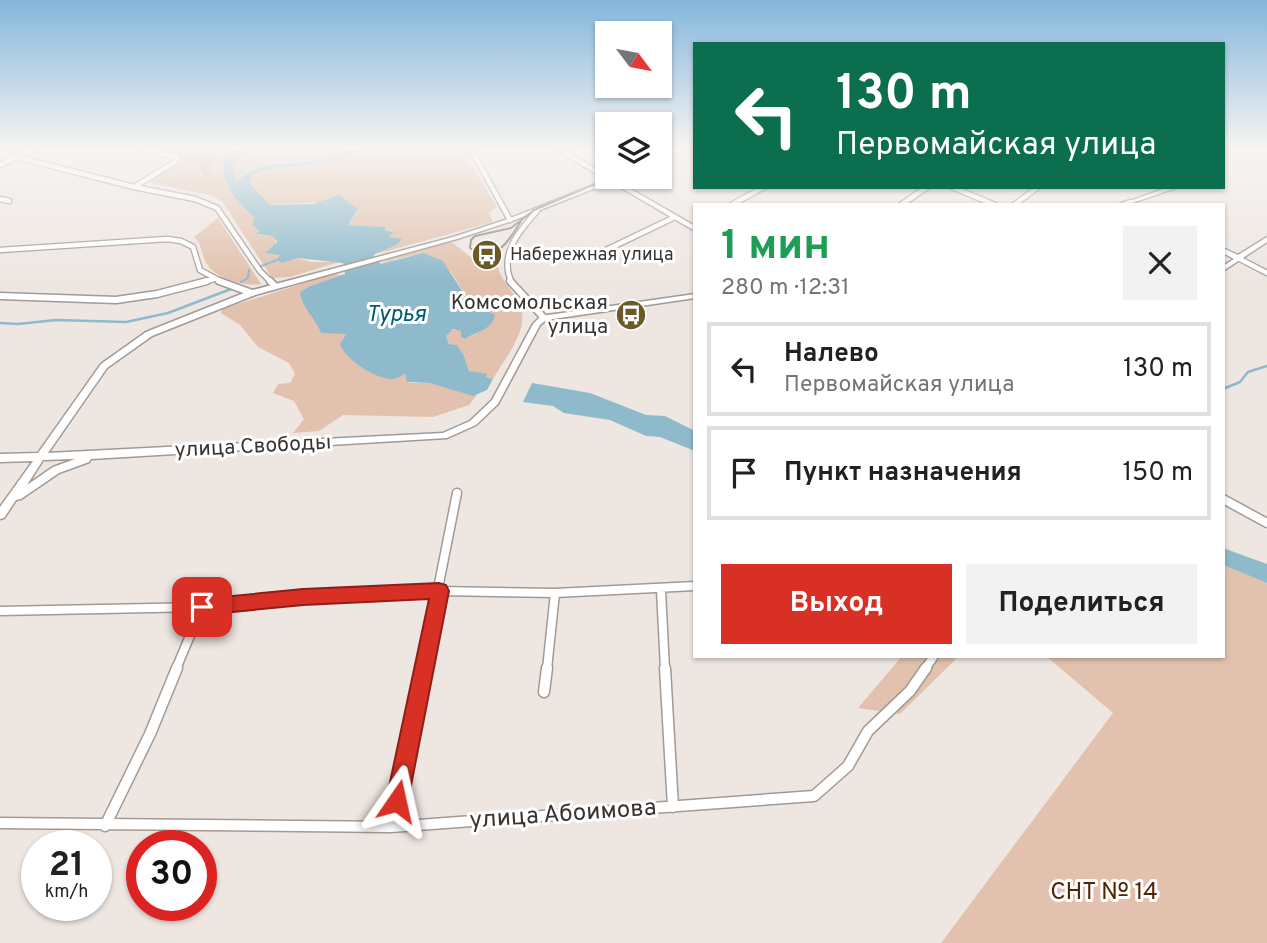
<!DOCTYPE html>
<html lang="ru">
<head>
<meta charset="utf-8">
<style>
  body { margin:0; font-family:Overpass,sans-serif; background:#f2f2f2; color:#202124; height:100vh; display:flex; flex-direction:column; font-size:26px; white-space:nowrap }
  * { box-sizing:border-box; margin:0 }
  p { font-size:23px; color:#757577 }
  .icon { flex:none; width:38px; height:38px; fill:none; stroke:currentColor; stroke-width:2; stroke-linecap:round; stroke-linejoin:round }
  .map { position:relative; flex:1; overflow:hidden }
  .panel { position:absolute; left:693px; top:203px; width:532px; height:455px; display:flex; flex-direction:column; background:#fff; border-radius:0px; box-shadow:0 2px 5px #0004 }
  .panel>* { flex:none }
  .top-card { position:absolute; left:693px; top:42px; width:532px; height:147px; border-radius:0px; box-shadow:0 2px 5px #0004; background:#0b6e4f; color:#fff; overflow:hidden }
  .needle { width:46px; rotate:122deg }
  .controls { position:absolute; left:595px; top:21px; display:grid; gap:14px }
  .controls a { display:grid; place-items:center; width:77px; height:77px; border-radius:0px; background:#fff; box-shadow:0 2px 5px #0004; font-size:35px }
  .speed { position:absolute; left:21px; top:830px; display:flex; gap:14px; font-size:35px; font-weight:700; text-align:center }
  .speed>* { display:grid; place-content:center; width:91px; height:91px; border-radius:50%; background:#fff; box-shadow:0 2px 5px #0004; line-height:1 }
  .speed small { font-size:18px; font-weight:400 }
  .speed .limit { border:10px solid #d22; background:#fff; color:#111 }
  .pin { position:absolute; display:grid; place-items:center; width:60px; height:60px; color:#fff; margin:-30px; border-radius:14px; box-shadow:0 4px 10px #0006 }
  .me { position:absolute; width:77px; margin:-38px; rotate:11deg; stroke-linejoin:round; filter:drop-shadow(0 0 5px #0008) }
  .turn { display:flex; align-items:center; gap:24px; height:147px; padding:0 28px; font-size:32px }
  .turn .icon { width:91px; height:91px; stroke-width:2.5 }
  .turn b { display:block; font-size:49px; line-height:60px }
  .round { display:grid; place-items:center; flex:none; width:74px; height:74px; border-radius:0px; background:#f2f2f2 }
  .overview { display:flex; align-items:center; justify-content:space-between; height:119px; padding:0 28px }
  h1 { font-size:42px; font-weight:700; line-height:52px; color:#1e9e55 }
  .cta { display:flex; gap:14px; margin-top:auto; padding:14px 28px }
  .cta a { flex:1; height:80px; border-radius:0px; background:#d93025; color:#fff; font-size:28px; font-weight:700; line-height:80px; text-align:center }
  .cta a+a { background:#f2f2f2; color:#202124 }
  ul { padding:0; list-style:none }
  li { display:flex; align-items:center; gap:21px; height:94px; margin:0 14px 10px; padding:0 14px; border:4px solid #e0e0e0; border-radius:0px }
  li div { flex:1 }
  li b { display:block; font-size:26px }
  li em { font-style:normal }
  .map>svg:first-child { display:block }
  .green { fill:#e2c2ae }
  .forest { fill:#d6b29b }
  .water { fill:#8ebacb }
  .lines { fill:none; stroke-linecap:round; stroke-linejoin:round }
  .stream-far1 { stroke:#8ebacb; stroke-width:2 }
  .stream { stroke:#8ebacb; stroke-width:2.5 }
  .street-far3-casing { stroke:#a19a95; stroke-width:7 }
  .street-far2-casing { stroke:#a19a95; stroke-width:9 }
  .street-far1-casing { stroke:#a19a95; stroke-width:11 }
  .street-casing { stroke:#a19a95; stroke-width:13 }
  .secondary-casing { stroke:#a19a95; stroke-width:3 }
  .street-far3 { stroke:#fff; stroke-width:4.5 }
  .street-far2 { stroke:#fff; stroke-width:6 }
  .street-far1 { stroke:#fff; stroke-width:8 }
  .street { stroke:#fff; stroke-width:10 }
  .secondary { fill:#fff; fill-rule:evenodd }
  .tram { stroke:#8f8985; stroke-width:2 }
  .route { fill:#d93025; stroke:#8d1f18; stroke-width:2 }
  .labels { text-anchor:middle; dominant-baseline:central; stroke-width:6; stroke-linejoin:round; paint-order:stroke }
  .far-poi-label { font-size:18px; fill:#383432; stroke:#fff; text-anchor:start }
  .poi-label { font-size:21px; fill:#383432; stroke:#fff; text-anchor:end }
  .street-label { font-size:21px; fill:#383432; stroke:#fff }
  .water-label { font-size:23px; font-style:italic; fill:#015d74; stroke:#fff }
  .near-street-label { font-size:24px; fill:#383432; stroke:#fff }
  .near-park-label { font-size:24px; fill:#522400; stroke:#fff }
</style>
</head>
<body>
<div class="map">
<svg width="1267" height="943" viewBox="0 0 1267 943">
  <rect width="100%" height="100%" fill="#eee6e1"/>
  <path class="green" d="M152 147H183L186 158 202 175 222 147H235L223 161C220 183 239 204 255 218L253 226 257 229 259 235 274 236 276 245 267 251 280 255V262L282 263 298 258 311 262H339L290 277 272 278 222 201 210 195 151 183 150 181 181 158 179 155Z
    M249 147H359L344 154 317 160 273 162 252 169 236 180 234 166Z
    M367 147H460L497 207 489 213 493 222 380 253 377 252 402 241 389 237 392 231 385 230V227L348 225 357 212 320 202 270 205 250 184 253 175 262 171C298 163 335 168 367 147Z
    M218 218 261 284C246 287 219 279 209 267 201 258 203 244 194 237Z
    M447 243H453L472 258 497 263C500 278 507 284 515 296 536 324 507 354 493 379L469 371 464 356 457 345 449 344 446 336 450 330H460L468 337 476 334 480 308C469 302 465 296 459 285 438 246 418 252 381 264L388 260Z
    M333 274 342 275 310 286 301 292C304 311 315 314 320 331L346 334 341 342C357 366 376 384 406 374L409 383H430L477 395 469 405 433 417 343 415 319 431 293 433 304 419 294 401 273 393 278 384 290 383 295 374 289 363 258 347 240 325 221 313 222 309Z
    M1223 565 1267 583V943H941L1113 713 1046 656H1223Z
    M902 656H959L900 714 858 708Z"/>
  <path class="forest" d="M183 147H222V148L211 162 210 173 205 176 186 158Z"/>
  <path class="water" d="M235 147H249L234 166 235 179 238 180C266 156 288 167 320 159 333 156 355 147 367 147 335 168 298 163 262 171L253 175 250 184 270 205 313 204 339 195 358 209 348 225 385 227V230L393 232 389 237 402 239 398 244 375 254 373 257 381 264 423 253 443 261 469 302 495 315C493 330 475 332 465 339L461 337V331L453 329 446 336 449 344 457 345 464 356 469 371 487 374 486 377 493 379 487 390 473 396 430 383 407 382 405 374C400 376 395 380 389 379 373 377 345 359 340 344L346 334 321 333C315 317 303 310 300 292L310 286 345 274 343 263 298 258 282 263 277 260 280 255 265 253 277 242 273 236 257 234 259 231 252 225 255 218C239 204 220 183 223 161Z
    M532 383 590 393 646 415 665 416 695 431V451L660 437 646 436 610 420 564 413 553 406 523 402Z
    M1223 548 1267 564V583L1223 565Z"/>
  <g class="lines">
    <path class="stream-far1" d="M261 266 277 260
      M241 282 248 278 249 270"/>
    <path class="stream" d="M0 323 18 324 56 320 126 322 168 313 231 289
      M1223 389 1240 382 1248 372 1267 366"/>
    <g class="street-far3-casing">
      <path id="street-far3" d="M470 147 510 220
        M0 153 134 187 195 199 217 208 260 271 272 283
        M660 158 684 147
        M0 165 37 147
        M134 187 175 162 177 158 141 147
        M952 187 995 205
        M0 199 9 201
        M731 205 764 187
        M1014 205 1038 187
        M1122 205 1130 202
        M0 250 167 239 181 241 193 247 200 270 224 283
        M604 251 675 217
        M1238 258 1267 273
        M201 283 214 279
        M512 283C498 255 519 231 537 211"/>
    </g>
    <g class="street-far2-casing">
      <path id="street-far2" d="M219 281 252 293
        M270 281 275 286
        M510 281 544 318
        M0 296 116 300 157 294 207 281"/>
    </g>
    <g class="street-far1-casing">
      <path id="street-far1" d="M1223 499 1267 523
        M661 590 665 669
        M0 611 202 607 303 597 439 591 555 593 695 586
        M176 669 202 607
        M422 669 457 493
        M547 669 555 593
        M925 669 934 656"/>
    </g>
    <g class="street-casing">
      <path id="street" d="M665 668 673 807
        M544 692 547 668
        M0 823 391 827 814 796 848 766 868 731 910 691 926 668
        M105 826 150 734 177 668
        M391 827 422 668"/>
    </g>
    <g class="secondary-casing">
      <path id="secondary" d="M552 147H559L607 175V177H610L695 226V231L611 182 512 221 457 239 255 295 152 336 107 368 48 453 443 433 470 421 492 400 533 324 541 316 695 294V298L546 320 540 325 498 404 476 425 447 438 91 459 89 462 59 473 21 499 16 500 4 518 0 519V507L33 461 0 462V454L38 453 101 364 146 332 249 291 453 237 508 219 606 180ZM75 459 53 467 27 485 43 460Z
        M923 187H931L905 205H897Z
        M1169 187H1179L1132 203 1127 202Z
        M1267 237V242L1223 271V266L1234 259 1223 253V248L1238 255Z"/>
    </g>
    <use href="#street-far3" class="street-far3"/>
    <use href="#street-far2" class="street-far2"/>
    <use href="#street-far1" class="street-far1"/>
    <use href="#street" class="street"/>
    <use href="#secondary" class="secondary"/>
    <path class="tram" d="M660 155 677 147
      M521 221C509 241 495 265 470 248L471 240 475 236 511 228 534 210 612 177"/>
  </g>
  <linearGradient id="sky" x2="0" y2="1"><stop stop-color="#84b6dc"/><stop offset="0.53" stop-color="#f7f4f2"/><stop offset="1" stop-color="#f7f4f2" stop-opacity="0"/></linearGradient>
  <rect width="1267" height="279" fill="url(#sky)"/>
  <path class="route" d="M439 583 446 585 449 591 408 801 405 809 397 812 389 809 386 801 429 599 303 605 202 615 195 613 192 607 195 601 202 599 303 589Z"/>
  <defs>
    <g id="bus-disc" transform="scale(1.575)"><circle r="9.5" fill="#6b5a28" stroke="#fff"/><path d="M-5-6H5V4H4V6H2V4H-2V6H-4V4H-5ZM-3.5-4V0h7V-4ZM-3.5 1.2v1.5H-2V1.2ZM2 1.2v1.5H3.5V1.2Z" fill="#fff"/></g>
  </defs>
  <g fill-rule="evenodd">
    <use href="#bus-disc" x="487" y="255"/>
    <use href="#bus-disc" x="631" y="315"/>
  </g>
  <g class="labels">
    <g class="far-poi-label">
      <text x="510" y="255">Набережная улица</text>
    </g>
    <g class="poi-label">
      <text x="608" y="303">Комсомольская<tspan x="608" dy="24">улица</tspan></text>
    </g>
    <g class="street-label">
      <text transform="translate(253 447) rotate(-3)">улица Свободы</text>
    </g>
    <g class="water-label">
      <text x="396" y="315">Турья</text>
    </g>
    <g class="near-street-label">
      <text transform="translate(563 815) rotate(-4)">улица Абоимова</text>
    </g>
    <g class="near-park-label">
      <text x="1104" y="893">СНТ № 14</text>
    </g>
  </g>
</svg>
<div class="controls">
<a><svg class="needle" viewBox="-14 -14 28 28"><path d="M0-13l5 13h-10z" fill="#e53935"/><path d="M0 13l5-13h-10z" fill="#757577"/></svg></a>
<a><svg class="icon" aria-label="layers" viewBox="0 0 24 24"><path d="M12 4l9 5-9 5-9-5zM3 14l9 5 9-5"/></svg></a>
</div>
<div class="speed"><div>21<small>km/h</small></div><div class="limit">30</div></div>
<div class="pin" style="left:202px;top:607px;background:#d93025"><svg class="icon" aria-label="arrive" viewBox="0 0 24 24"><path d="M6 21V4h12l-3 4 3 4H6"/></svg></div>
<svg class="me" style="left:397px;top:801px" viewBox="-20 -20 40 40"><path d="M0-17L14 15 0 8-14 15z" fill="#d93025" stroke="#fff" stroke-width="4"/></svg>
<div class="top-card">
<div class="turn"><svg class="icon" aria-label="left" viewBox="0 0 24 24"><path d="M17 20v-9H6M10 6l-5 5 5 5"/></svg><div><b>130 m</b>Первомайская улица</div></div>
</div>
<section class="panel">
<div class="overview"><div><h1>1 мин</h1><p>280 m · 12:31</p></div><a class="round"><svg class="icon" aria-label="close" viewBox="0 0 24 24"><path d="M6 6l12 12M18 6L6 18"/></svg></a></div>
<ul>
<li><svg class="icon" aria-label="left" viewBox="0 0 24 24"><path d="M17 20v-9H6M10 6l-5 5 5 5"/></svg><div><b>Налево</b><p>Первомайская улица</p></div><em>130 m</em></li>
<li><svg class="icon" aria-label="arrive" viewBox="0 0 24 24"><path d="M6 21V4h12l-3 4 3 4H6"/></svg><div><b>Пункт назначения</b></div><em>150 m</em></li>
</ul>
<div class="cta"><a>Выход</a><a>Поделиться</a></div>
</section>
</div>
</body>
</html>
